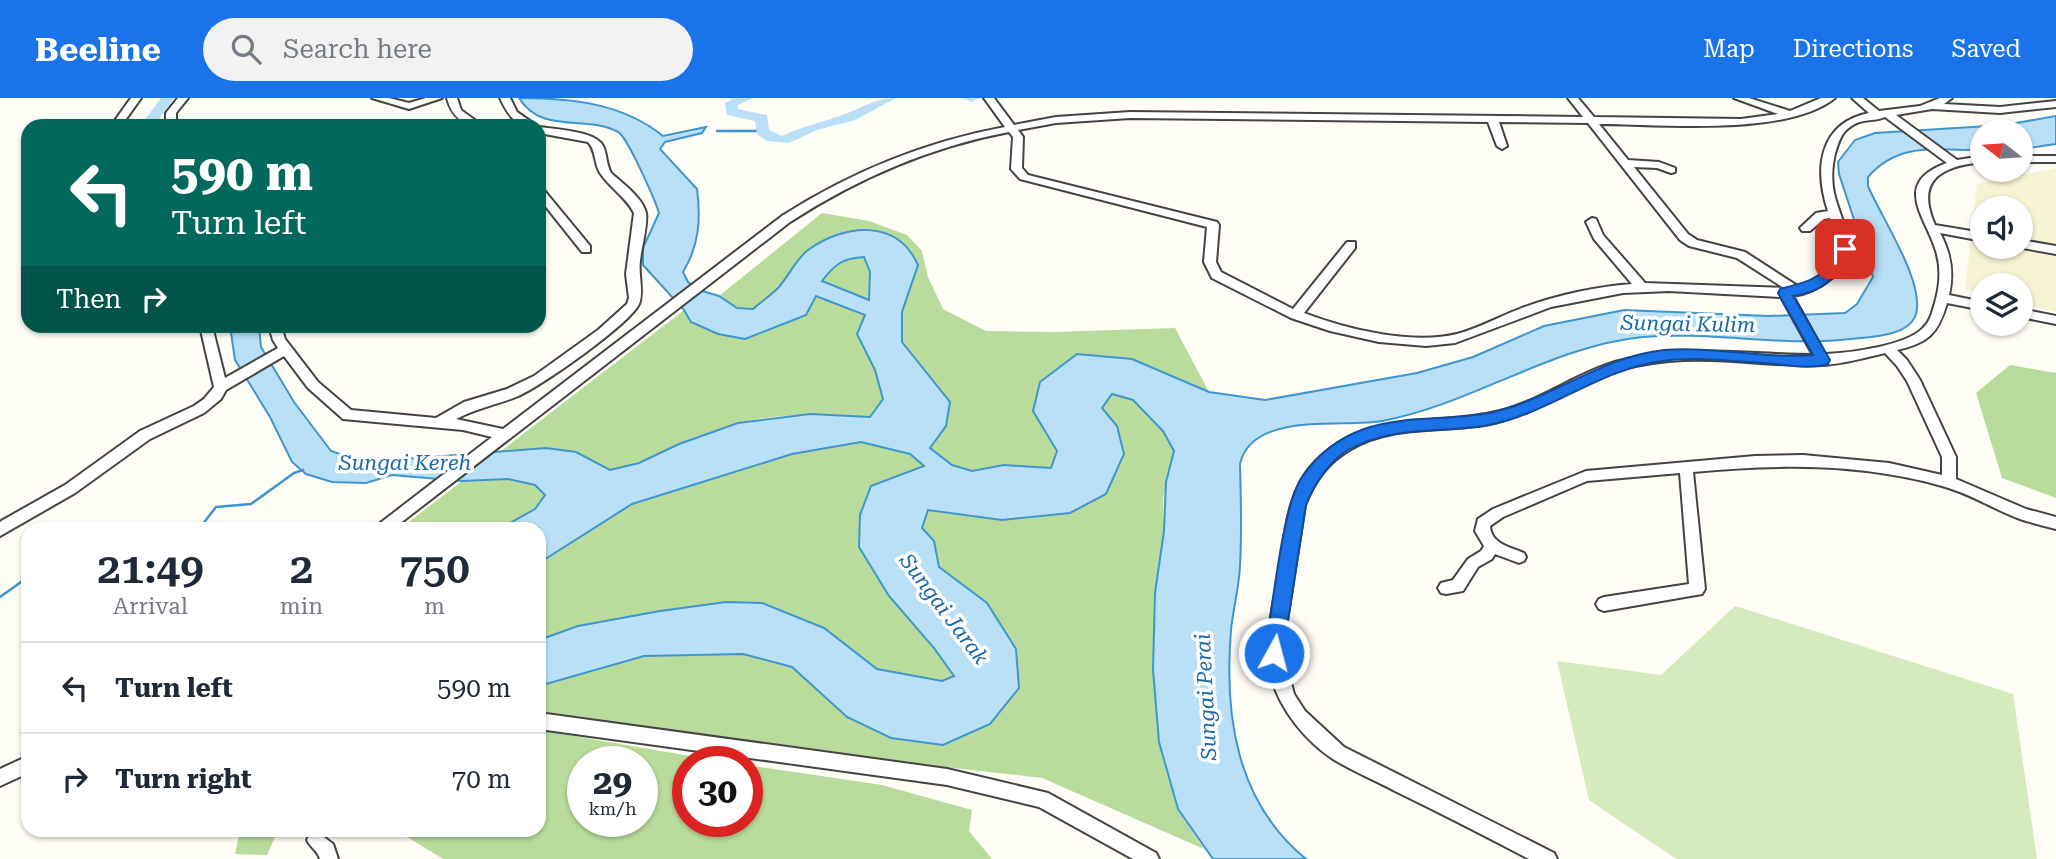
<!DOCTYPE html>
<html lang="en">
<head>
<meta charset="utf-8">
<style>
  body { margin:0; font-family:"Roboto Serif",serif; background:#f2f2f3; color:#1f2937; height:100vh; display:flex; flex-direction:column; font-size:26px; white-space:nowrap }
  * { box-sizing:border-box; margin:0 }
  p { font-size:23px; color:#747a83 }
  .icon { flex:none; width:38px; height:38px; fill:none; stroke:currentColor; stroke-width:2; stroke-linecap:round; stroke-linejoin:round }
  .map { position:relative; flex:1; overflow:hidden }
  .side { position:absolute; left:21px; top:424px; width:525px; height:315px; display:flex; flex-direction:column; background:#fff; border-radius:21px; box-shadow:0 2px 5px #0004 }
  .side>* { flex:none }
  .top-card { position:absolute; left:21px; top:21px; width:525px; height:214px; border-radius:21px; box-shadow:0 2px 5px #0004; background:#00695c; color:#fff; overflow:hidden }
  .needle { width:46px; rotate:287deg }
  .buttons { position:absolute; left:1970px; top:21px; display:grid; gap:14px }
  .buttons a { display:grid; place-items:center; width:63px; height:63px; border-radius:50%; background:#fff; box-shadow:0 2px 5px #0004; font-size:35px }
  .speed { position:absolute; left:567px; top:648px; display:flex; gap:14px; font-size:35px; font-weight:700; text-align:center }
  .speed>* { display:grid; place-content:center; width:91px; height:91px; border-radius:50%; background:#fff; box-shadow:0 2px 5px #0004; line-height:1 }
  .speed small { font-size:18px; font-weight:400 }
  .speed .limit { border:10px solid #d22; background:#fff; color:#111 }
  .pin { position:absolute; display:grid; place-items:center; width:60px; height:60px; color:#fff; margin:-30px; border-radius:14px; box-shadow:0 4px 10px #0006 }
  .me { position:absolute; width:77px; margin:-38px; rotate:7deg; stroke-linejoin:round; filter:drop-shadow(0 0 5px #0008) }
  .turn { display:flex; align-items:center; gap:24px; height:147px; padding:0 35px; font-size:32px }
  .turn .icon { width:91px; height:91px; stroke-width:2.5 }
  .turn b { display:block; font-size:49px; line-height:60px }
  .then { display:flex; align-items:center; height:66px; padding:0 35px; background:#0003; gap:14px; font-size:26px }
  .eta { display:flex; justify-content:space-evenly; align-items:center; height:119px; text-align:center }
  .eta b { font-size:42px; font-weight:600; line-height:49px }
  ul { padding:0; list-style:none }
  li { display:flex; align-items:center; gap:21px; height:91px; padding:0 35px; border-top:2px solid #e0e1e3 }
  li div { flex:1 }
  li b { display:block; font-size:26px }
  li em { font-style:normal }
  header { display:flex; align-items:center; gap:42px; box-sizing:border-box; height:98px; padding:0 35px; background:#1a73e8; color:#fff }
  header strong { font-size:33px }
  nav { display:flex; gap:38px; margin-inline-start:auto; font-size:24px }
  .search { width:490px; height:63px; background:#f2f2f3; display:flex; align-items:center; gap:18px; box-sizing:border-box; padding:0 24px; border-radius:38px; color:#747a83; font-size:26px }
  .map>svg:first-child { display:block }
  .farmland { fill:#f6f3d4; fill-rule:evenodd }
  .green { fill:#d5ebbd }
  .forest { fill:#b9dc9c; fill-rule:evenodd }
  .water { fill:#b9e0f7; stroke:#3f96cf; stroke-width:2; fill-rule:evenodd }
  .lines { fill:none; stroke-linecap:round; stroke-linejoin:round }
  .stream { stroke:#3f96cf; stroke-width:2.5 }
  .river { fill:#b9e0f7; fill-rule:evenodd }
  .minor-casing { stroke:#444; stroke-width:4 }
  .minor { fill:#fff; fill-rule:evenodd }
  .route { fill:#1a73e8; stroke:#114b97; stroke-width:2 }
  .labels { text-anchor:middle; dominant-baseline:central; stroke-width:7; stroke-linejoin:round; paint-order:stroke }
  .water-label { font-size:21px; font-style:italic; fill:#1768a6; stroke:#fff }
</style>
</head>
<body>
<header>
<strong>Beeline</strong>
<div class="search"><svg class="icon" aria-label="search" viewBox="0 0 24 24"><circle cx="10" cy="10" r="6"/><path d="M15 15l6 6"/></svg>Search here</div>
<nav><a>Map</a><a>Directions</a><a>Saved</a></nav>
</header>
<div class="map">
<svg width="2056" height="761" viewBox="0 0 2056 761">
  <rect width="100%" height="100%" fill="#fffdf5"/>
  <path class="farmland" d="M2056 70V214L2021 206V187H1983V196L1965 192 1977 86ZM1983 110H2021V149H1983Z"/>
  <path class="green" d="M1735 508 2013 596 2037 761H1676L1589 702 1557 563 1661 577Z"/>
  <path class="forest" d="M822 115 869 123 907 137 922 153 928 179 943 211 986 233 1055 234 1175 230 1209 294 1132 261 1040 284 1033 313 1057 353 1051 370 1004 367 972 373 952 367 930 350 946 328 950 304 902 244V214L918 167C897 120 844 126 808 152 795 163 789 178 778 190 770 198 761 204 753 212L737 210 719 198Z
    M864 158 870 174 869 202 822 183C834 166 843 160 864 158Z
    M816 198 865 218 857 236 875 272 883 301 870 319C826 316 779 314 736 326 693 339 654 362 610 372L576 354 546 350 501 353 684 212 691 224 718 236Z
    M2010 267 2056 275V400L2002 380 1976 295Z
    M1112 296 1133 302 1163 333 1174 353 1163 401 1164 433 1155 495 1153 572 1159 644 1177 711 1204 751 1042 680 926 667 539 613V588L644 558 743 556 792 569 847 619 891 640 943 646 990 626 987 505 939 469 934 443 922 430 928 412 1002 422 1117 328 1102 310Z
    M861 344 910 356 924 368 871 388 934 550 954 578 943 583 877 571 824 530 539 542V465L632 406 792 356Z
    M509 381 535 387 545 397 534 411 501 430H401L462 383Z
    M539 632 719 663H688V723H747V667L882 687 972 712 969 733 992 761H443L396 732H539ZM583 663H642V723H583Z
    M240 732H278L267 757 235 756Z"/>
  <path class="water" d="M519 0C571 0 622 5 663 38L706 29 702 35 665 44 660 51 697 91C701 122 699 148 683 174L688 184 699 192 719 198 737 210 753 211C761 204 770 198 778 190 789 178 795 162 808 152 844 126 897 120 918 167L902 214V244L950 304 946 328 930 350 952 367 972 373 1004 367 1051 370 1057 353 1033 313 1040 284 1077 256 1132 261 1209 294 1265 302 1417 275 1473 259 1544 228 1624 212 1769 218 1845 215 1857 206 1873 179 1839 76 1838 64 1855 42 1875 35 2005 27 2056 18V46L2021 51V33H1983V52C1941 53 1900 42 1868 79V88C1881 119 1925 184 1916 216 1909 239 1869 239 1850 241 1781 249 1712 233 1643 239 1551 248 1473 306 1382 323 1342 330 1252 313 1240 366 1241 400 1242 434 1240 468 1239 490 1233 511 1231 532 1224 617 1236 704 1306 761H1213L1178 711 1159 644 1153 572 1155 495 1164 433 1166 384 1174 353 1163 333 1133 302 1112 296 1102 310 1117 328 1124 356 1106 396 1070 415 1002 422 928 412 922 430 934 443 939 469 987 505 1016 551 1019 590 990 626 943 647 891 640 847 619 792 569 743 556 644 558 539 588V542L578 528 660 513 726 504 762 505 824 530 877 571 942 583 954 578 934 550 889 498 859 449 860 417 871 388 924 368 910 356 861 344 792 356 632 406 539 465V430H501L535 411 545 397 535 387 508 381 462 383 392 377 366 385 332 384 306 376 292 364 270 319 235 262 230 228H259L261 249 294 304 331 353 354 361 418 360 546 350 576 354 610 372 639 365 679 346 738 325 810 316 870 319 883 301 875 272 857 236 865 217 816 198 806 217 745 241 718 236 691 224 684 212 643 167V150L659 115C655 102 627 38 618 34 584 16 542 37 519 0ZM864 159 870 174 869 202 822 183C835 166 843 160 864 159Z"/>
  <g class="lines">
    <path class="stream" d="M717 33H762
      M204 430 202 427 216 409 251 406 294 375 303 372
      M0 499 28 479"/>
    <path class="river" d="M161 0H174L154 28H140Z
      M734 0H753L738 7V11L767 17 769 32 782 38C803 28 824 24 845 16 865 9 874 0 896 0L855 22 817 32 789 45 767 43 757 36 755 23 727 17 725 5Z
      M962 0H978L972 4Z"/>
    <g class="minor-casing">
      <path id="minor" d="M131 0H141L121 28H111Z
        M178 0H188L176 15V28H166V15Z
        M372 0H389L409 5 426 0H442L409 11Z
        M447 0H457L461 12 483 28C463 28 452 19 447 0Z
        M500 0H510L517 14 537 28C515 28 509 19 500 0Z
        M984 0H994L1014 27 1056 19 1130 14 1583 19 1568 0H1578L1594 19 1741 21 1778 16 1734 0H1749L1790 13 1821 0H1835C1787 39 1661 26 1599 26L1628 62 1659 64 1675 70V74L1671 75 1657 70 1634 69 1688 136 1697 142 1745 154 1799 189C1836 175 1843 155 1830 120L1824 121 1810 133H1802L1800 130 1816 115 1828 113C1814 71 1819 25 1869 15L1852 0H1863L1879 13 1920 8 1940 0H1952L1944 6 2000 9 2056 3V9L2000 15 1932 11 1896 17 1957 62 1983 58V64C1941 68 1915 82 1935 127L1983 135V143L1940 135C1951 155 1954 175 1949 197L1983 204V212L1947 205C1938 236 1928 245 1897 252L1907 262 1920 282 1956 359V381L2026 411 2056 419V431C2044 428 2032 425 2020 421 1993 411 1969 395 1942 388 1860 365 1777 366 1693 374L1705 491 1702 496 1604 513 1599 511 1596 506 1599 501 1604 499 1689 486 1680 375 1587 383 1503 419 1490 428C1491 446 1510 449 1524 455L1526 459 1524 463 1519 465 1495 456 1492 461 1478 469 1463 493 1446 496 1441 495 1438 490 1441 485 1453 482 1468 461 1481 453 1484 448 1475 433 1478 421 1493 411 1586 373 1755 358 1803 357 1889 365 1942 377V359L1907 283 1897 268 1885 255C1864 260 1843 266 1822 267 1771 269 1720 258 1669 263 1648 265 1627 269 1607 276 1567 291 1533 317 1490 326 1443 335 1394 326 1351 351 1328 364 1314 383 1305 407L1284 542 1285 563 1294 596 1305 613 1344 649 1554 755 1557 761H1529C1485 738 1440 715 1395 693 1375 682 1352 673 1333 661 1307 644 1280 612 1272 581 1263 548 1272 513 1278 480 1285 442 1285 394 1315 364 1365 313 1428 328 1491 315 1535 307 1572 277 1615 264 1681 245 1746 257 1813 257L1781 199 1669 193 1623 195 1551 209 1455 245 1426 248 1379 244 1330 233 1291 220 1212 180 1204 164 1207 129 1020 81 1011 71 1013 39 1009 34C930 49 858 80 790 124L394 430H377L379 426 492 339 463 332 343 321 308 290 284 258 226 292 221 301 204 315 150 341 75 395 0 438V424L3 422 65 387 140 333 194 308 204 301 214 289 200 228H212L225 280 278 250 273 242 269 228H281L285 241 318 284 351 312 436 320 464 304 507 291 534 278 598 232 627 206 629 200 626 176 634 115C626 99 610 90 600 75 594 65 596 52 588 44L539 35V29C554 31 596 33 603 48 607 56 606 66 611 75 622 85 643 100 646 115 648 127 641 151 640 163 638 176 644 194 639 206 630 226 539 290 516 299 495 307 475 311 456 321L503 331 782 118C851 74 924 44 1005 29ZM1885 19 1947 65C1891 85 1926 119 1936 153 1941 169 1940 186 1936 201 1933 211 1931 223 1923 230 1906 248 1849 255 1825 256L1793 198C1808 196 1820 190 1832 180 1864 153 1841 127 1834 95 1831 81 1832 66 1836 52 1839 43 1842 34 1850 29 1861 20 1874 24 1885 19ZM1130 20 1488 24 1497 48 1502 51 1507 48 1499 24 1588 25 1680 142 1689 148 1737 160 1784 190 1645 185 1603 137 1596 121 1592 120 1586 124 1594 141 1632 186C1595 189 1557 197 1522 210 1500 218 1480 230 1457 236 1411 247 1346 231 1304 215L1355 150V144H1347L1293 211 1221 174 1216 164 1219 127 1217 124 1028 77 1022 70 1023 39 1018 32 1056 25Z
        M2021 58H2056V64H2021Z
        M539 89 543 91 590 148V154H582L539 100Z
        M2021 142 2056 148V156L2017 149H2021Z
        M2021 211 2056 218V226L2021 219Z
        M539 615 947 671 1048 695 1156 755 1159 761H1133L1039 709 947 687 539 631Z
        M28 658V675L0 688V671Z
        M316 733 333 746 338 761H320C318 753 310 749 307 742L310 736Z"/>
    </g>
    <use href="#minor" class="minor"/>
  </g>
  <path class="route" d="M1845 147 1851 151C1841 178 1823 194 1793 198L1830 262 1828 266C1811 271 1792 268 1775 266 1738 264 1699 258 1663 263 1598 271 1547 318 1483 328 1436 335 1391 328 1348 352 1329 363 1314 387 1306 407L1283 555 1280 561 1274 563 1268 561 1265 555C1272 515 1282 408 1302 379 1317 357 1339 340 1364 331 1410 315 1459 325 1505 311 1560 295 1606 258 1664 252 1714 248 1763 261 1813 257L1778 195 1780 191C1815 182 1822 181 1840 148Z"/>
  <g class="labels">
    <g class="water-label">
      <text transform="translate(1688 226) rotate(1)">Sungai Kulim</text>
      <text x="405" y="365">Sungai Kereh</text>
      <text transform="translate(944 511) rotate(53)">Sungai Jarak</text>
      <text transform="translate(1206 599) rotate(-93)">Sungai Perai</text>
    </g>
  </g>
</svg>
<div class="buttons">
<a><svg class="needle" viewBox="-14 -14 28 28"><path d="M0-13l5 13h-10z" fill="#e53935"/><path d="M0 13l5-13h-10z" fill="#747a83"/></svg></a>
<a><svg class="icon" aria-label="sound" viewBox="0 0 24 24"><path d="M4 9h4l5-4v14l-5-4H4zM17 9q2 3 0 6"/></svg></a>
<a><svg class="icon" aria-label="layers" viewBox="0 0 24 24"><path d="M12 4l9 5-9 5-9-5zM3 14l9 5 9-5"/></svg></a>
</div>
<div class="speed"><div>29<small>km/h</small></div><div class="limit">30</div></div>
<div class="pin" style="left:1845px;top:151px;background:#d93025"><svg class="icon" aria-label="arrive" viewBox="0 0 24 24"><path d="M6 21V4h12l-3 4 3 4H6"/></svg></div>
<svg class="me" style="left:1274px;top:555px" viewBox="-20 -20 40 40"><circle r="17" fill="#1a73e8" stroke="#fff" stroke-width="3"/><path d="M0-11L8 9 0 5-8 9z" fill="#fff"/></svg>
<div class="top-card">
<div class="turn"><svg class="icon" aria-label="left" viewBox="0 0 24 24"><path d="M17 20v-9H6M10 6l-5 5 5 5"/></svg><div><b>590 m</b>Turn left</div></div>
<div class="then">Then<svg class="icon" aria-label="right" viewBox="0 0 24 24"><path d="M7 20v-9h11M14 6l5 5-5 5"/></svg></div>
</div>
<section class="side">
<div class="eta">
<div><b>21:49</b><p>Arrival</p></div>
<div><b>2</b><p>min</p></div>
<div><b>750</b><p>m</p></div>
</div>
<ul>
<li><svg class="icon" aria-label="left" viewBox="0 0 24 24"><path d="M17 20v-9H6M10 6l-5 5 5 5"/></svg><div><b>Turn left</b></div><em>590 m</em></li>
<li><svg class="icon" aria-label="right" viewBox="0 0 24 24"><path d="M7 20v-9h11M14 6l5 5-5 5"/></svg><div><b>Turn right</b></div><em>70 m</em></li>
</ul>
</section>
</div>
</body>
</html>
